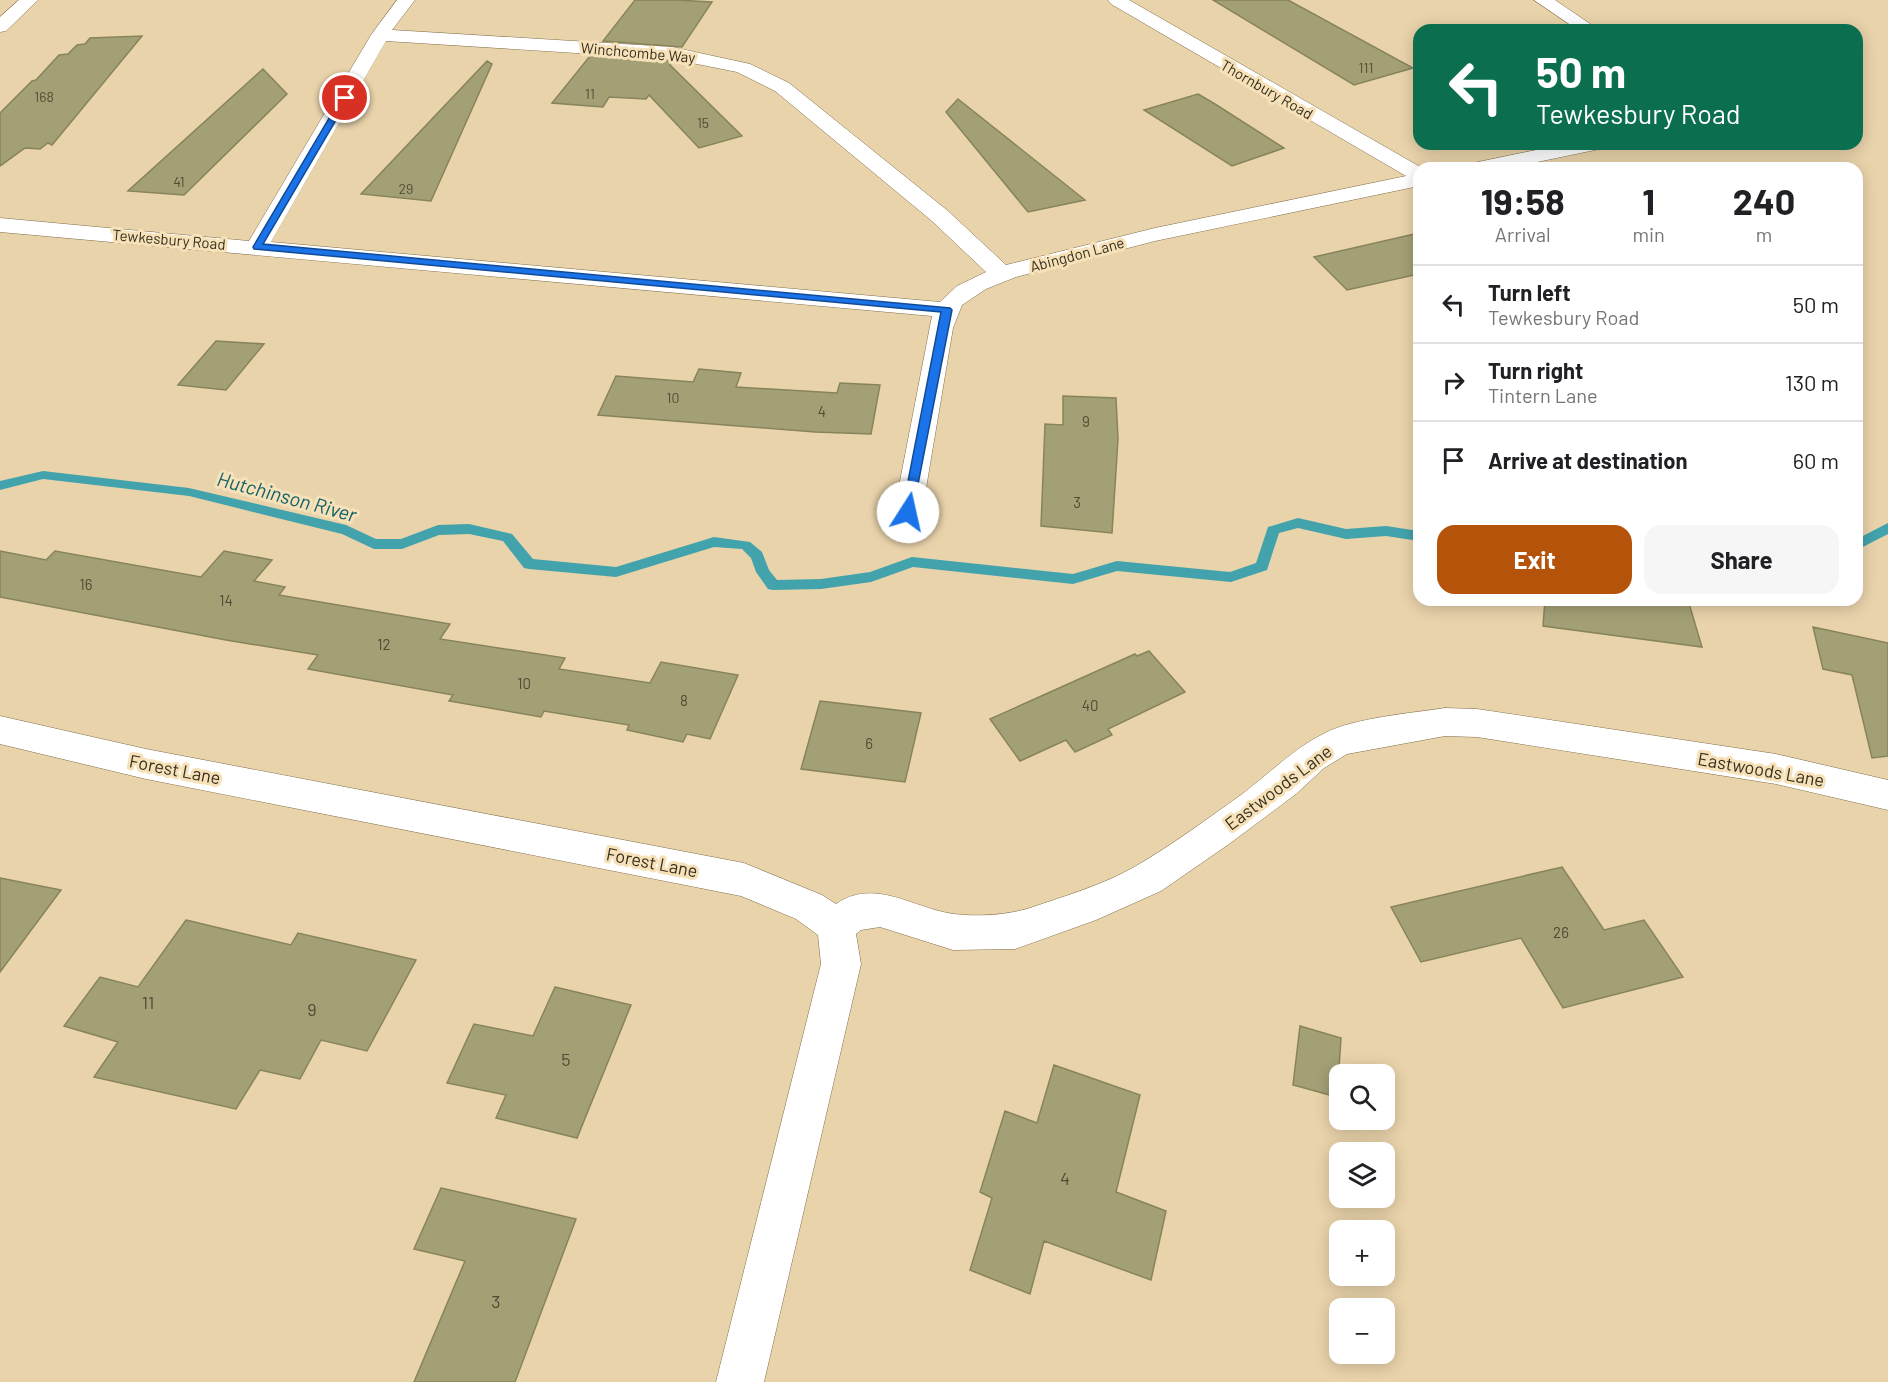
<!DOCTYPE html>
<html lang="en">
<head>
<meta charset="utf-8">
<style>
  body { margin:0; font-family:Barlow,sans-serif; background:#f6f6f6; color:#202124; height:100vh; display:flex; flex-direction:column; font-size:22px; white-space:nowrap }
  * { box-sizing:border-box; margin:0 }
  p { font-size:20px; color:#757577 }
  .icon { flex:none; width:33px; height:33px; fill:none; stroke:currentColor; stroke-width:2; stroke-linecap:round; stroke-linejoin:round }
  .map { position:relative; flex:1; overflow:hidden }
  .details { position:absolute; left:1413px; top:162px; width:450px; height:444px; display:flex; flex-direction:column; background:#fff; border-radius:18px; box-shadow:0 3px 15px #0003 }
  .details>* { flex:none }
  .banner { position:absolute; left:1413px; top:24px; width:450px; height:126px; border-radius:18px; box-shadow:0 3px 15px #0003; background:#0b6e4f; color:#fff; overflow:hidden }
  .fabs { position:absolute; left:1329px; top:1064px; display:grid; gap:12px }
  .fabs a { display:grid; place-items:center; width:66px; height:66px; border-radius:12px; background:#fff; box-shadow:0 3px 15px #0003; font-size:30px }
  .pin { position:absolute; display:grid; place-items:center; width:51px; height:51px; color:#fff; margin:-26px; border:3px solid #fff; border-radius:50%; box-shadow:0 2px 6px #0007 }
  .me { position:absolute; width:66px; margin:-33px; rotate:10deg; stroke-linejoin:round; filter:drop-shadow(0 0 4px #0008) }
  .turn { display:flex; align-items:center; gap:21px; height:126px; padding:0 24px; font-size:27px }
  .turn .icon { width:78px; height:78px; stroke-width:2.5 }
  .turn b { display:block; font-size:42px; line-height:51px }
  .eta { display:flex; justify-content:space-evenly; align-items:center; height:102px; text-align:center }
  .eta b { font-size:36px; font-weight:700; line-height:42px }
  .cta { display:flex; gap:12px; margin-top:auto; padding:12px 24px }
  .cta a { flex:1; height:69px; border-radius:18px; background:#b45309; color:#fff; font-size:24px; font-weight:700; line-height:69px; text-align:center }
  .cta a+a { background:#f6f6f6; color:#202124 }
  ul { padding:0; list-style:none }
  li { display:flex; align-items:center; gap:18px; height:78px; padding:0 24px; border-top:2px solid #e0e0e0 }
  li div { flex:1 }
  li b { display:block; font-size:22px }
  li em { font-style:normal }
  .map>svg:first-child { display:block }
  .lines { fill:none; stroke-linecap:round; stroke-linejoin:round }
  .stream { fill:#42a3ac; fill-rule:evenodd }
  .building { fill:#a4a076; stroke:#87845b; stroke-width:1.5 }
  .minor-casing { stroke:#816e49; stroke-width:1 }
  .minor { fill:#fff; fill-rule:evenodd }
  .route { fill:#1a73e8; stroke:#114b97; stroke-width:1.5 }
  .labels { text-anchor:middle; dominant-baseline:central; stroke-width:6; stroke-linejoin:round; paint-order:stroke }
  .far-number-label { font-size:14px; fill:#524a34 }
  .far-street-label { font-size:15px; fill:#362e1e; stroke:#f6e1b8 }
  .number-label { font-size:15px; fill:#524a34 }
  .street-label { font-size:18px; fill:#362e1e; stroke:#f6e1b8 }
  .near-number-label { font-size:18px; fill:#524a34 }
  .water-label { font-size:20px; font-style:italic; fill:#126269; stroke:#f6e1b8 }
</style>
</head>
<body>
<div class="map">
<svg width="1888" height="1382" viewBox="0 0 1888 1382">
  <rect width="100%" height="100%" fill="#e9d3ab"/>
  <g class="lines">
    <path class="stream" d="M43 471 189 488 346 525 376 539H401L438 525 469 524 512 534 533 559 616 567 714 537 750 542 762 552 769 570 777 580 821 579 870 572 912 557 1073 574 1117 561 1230 572 1256 563 1268 527 1298 518 1346 529 1386 526 1419 531V541L1386 536 1346 539 1298 528 1279 533 1267 570 1231 582 1117 571 1073 584 913 567 871 582 821 589 773 590 768 589 756 572 751 558 742 549 714 547 616 577 529 569 524 568 503 541 469 534 439 535 402 549H374L342 534 189 496 43 479 0 490V481Z
      M1888 523V534L1857 550V539Z"/>
  </g>
  <path class="building" d="M635 0H676L712 2 682 47 603 41Z
    M1213 0H1288L1413 68 1354 85Z
    M142 36 52 145 48 143 40 149 25 148 0 166V113L32 81 36 80 59 55 68 54 77 45 85 44 90 38Z
    M590 56 672 61 670 65 742 136 699 148 649 95 646 99 609 97 603 107 552 103Z
    M487 61 492 64 431 201 361 194Z
    M263 69 287 94 184 195 128 191Z
    M1198 94 1215 104 1284 148 1232 166 1144 110Z
    M958 99 1085 200 1028 212 946 112Z
    M1419 233V274L1347 290 1314 257Z
    M216 341 264 344 226 390 178 385Z
    M699 369 741 373 736 387 837 393 840 383 880 385 871 434 815 432 598 415 616 376 693 382Z
    M1063 396 1116 398 1118 439 1112 533 1041 526 1045 424 1063 425Z
    M0 551 46 560 55 551 201 577 224 551 272 560 254 581 285 587 279 595 450 624 440 639 565 658 559 669 650 683 661 662 738 675 710 739 687 734 683 742 627 730 629 725 544 711 541 717 449 701 453 695 308 669 318 655 226 640 0 597Z
    M1545 600H1688L1702 647 1543 626Z
    M1813 627 1888 643V756L1872 758 1852 675 1823 669Z
    M1149 651 1185 692 1108 729 1112 735 1075 752 1066 740 1020 761 990 719 1135 654 1137 656Z
    M820 701 921 713 905 782 801 769Z
    M1562 867 1604 930 1644 920 1683 977 1563 1008 1521 938 1421 962 1391 907Z
    M0 878 61 890 0 972Z
    M186 920 291 945 298 933 416 960 367 1051 321 1040 300 1079 260 1070 236 1109 94 1077 118 1042 64 1026 100 977 138 987Z
    M555 987 631 1005 577 1138 496 1118 506 1095 447 1083 474 1024 533 1036Z
    M1300 1026 1341 1038 1337 1097 1293 1085Z
    M1054 1065 1140 1095 1116 1192 1166 1211 1151 1280 1044 1241 1030 1294 970 1270 992 1198 980 1192 1005 1111 1037 1123Z
    M441 1188 576 1219 515 1382H414L465 1261 414 1249Z"/>
  <g class="lines">
    <g class="minor-casing">
      <path id="minor" d="M19 0H38L6 31 0 32V17Z
        M397 0H415L392 30 672 47 750 64 789 83 948 211 1006 265 1155 228 1406 176 1111 4 1108 0H1129L1422 168H1419V186L1155 241 1016 277 986 289 962 305 953 328 922 512 918 519 908 522 898 519 894 512 932 316 0 232V218L249 241 371 35ZM386 41 672 59 737 72 775 91 932 221 986 272 957 286 940 302 271 242Z
        M1534 0H1555L1599 30H1578Z
        M1565 144H1605L1602 148 1595 150 1508 168H1468L1471 164 1478 162Z
        M1445 708 1477 709 1776 754 1888 780V810L1776 784 1477 737 1445 736 1347 754 1324 768 1296 794 1229 844 1161 891 1096 920 1015 949 953 950 880 927 861 930 856 934 861 964 764 1382H716L821 964 818 935 796 919 741 896 146 779 0 744V716L146 749 744 863 822 895 836 904C875 877 914 909 954 914 977 917 1008 915 1030 908 1065 896 1103 885 1136 866 1172 845 1207 819 1241 795 1269 774 1294 748 1325 733 1354 718 1412 713 1445 708Z"/>
    </g>
    <use href="#minor" class="minor"/>
  </g>
  <path class="route" d="M345 95 349 98 263 244 950 308 952 310 912 515H904L902 512 941 312 254 249 253 247 341 98Z"/>
  <g class="labels">
    <g class="far-number-label">
      <text x="1366" y="67">111</text>
      <text x="590" y="93">11</text>
      <text x="44" y="96">168</text>
      <text x="703" y="122">15</text>
      <text x="179" y="181">41</text>
      <text x="406" y="188">29</text>
      <text x="673" y="397">10</text>
    </g>
    <g class="far-street-label">
      <text transform="translate(638 52) rotate(5)">Winchcombe Way</text>
      <text transform="translate(1267 89) rotate(30)">Thornbury Road</text>
      <text transform="translate(169 239) rotate(5)">Tewkesbury Road</text>
      <text transform="translate(1077 254) rotate(-15)">Abingdon Lane</text>
    </g>
    <g class="number-label">
      <text x="822" y="411">4</text>
      <text x="1086" y="421">9</text>
      <text x="1077" y="502">3</text>
      <text x="86" y="584">16</text>
      <text x="226" y="600">14</text>
      <text x="384" y="644">12</text>
      <text x="524" y="683">10</text>
      <text x="684" y="700">8</text>
      <text x="1090" y="705">40</text>
      <text x="869" y="743">6</text>
      <text x="1561" y="932">26</text>
    </g>
    <g class="street-label">
      <text transform="translate(175 769) rotate(11)">Forest Lane</text>
      <text transform="translate(1761 769) rotate(10)">Eastwoods Lane</text>
      <text transform="translate(1278 787) rotate(-37)">Eastwoods Lane</text>
      <text transform="translate(652 862) rotate(11)">Forest Lane</text>
    </g>
    <g class="near-number-label">
      <text x="148" y="1002">11</text>
      <text x="312" y="1009">9</text>
      <text x="566" y="1059">5</text>
      <text x="1065" y="1178">4</text>
      <text x="496" y="1301">3</text>
    </g>
    <g class="water-label">
      <text transform="translate(287 496) rotate(15)">Hutchinson River</text>
    </g>
  </g>
</svg>
<div class="fabs">
<a><svg class="icon" aria-label="search" viewBox="0 0 24 24"><circle cx="10" cy="10" r="6"/><path d="M15 15l6 6"/></svg></a>
<a><svg class="icon" aria-label="layers" viewBox="0 0 24 24"><path d="M12 4l9 5-9 5-9-5zM3 14l9 5 9-5"/></svg></a>
<a>+</a>
<a>−</a>
</div>
<div class="pin" style="left:345px;top:98px;background:#d93025"><svg class="icon" aria-label="arrive" viewBox="0 0 24 24"><path d="M6 21V4h12l-3 4 3 4H6"/></svg></div>
<svg class="me" style="left:908px;top:512px" viewBox="-20 -20 40 40"><circle r="19" fill="#fff"/><path d="M0-13L10 11 0 6-10 11z" fill="#1a73e8"/></svg>
<div class="banner">
<div class="turn"><svg class="icon" aria-label="left" viewBox="0 0 24 24"><path d="M17 20v-9H6M10 6l-5 5 5 5"/></svg><div><b>50 m</b>Tewkesbury Road</div></div>
</div>
<section class="details">
<div class="eta">
<div><b>19:58</b><p>Arrival</p></div>
<div><b>1</b><p>min</p></div>
<div><b>240</b><p>m</p></div>
</div>
<ul>
<li><svg class="icon" aria-label="left" viewBox="0 0 24 24"><path d="M17 20v-9H6M10 6l-5 5 5 5"/></svg><div><b>Turn left</b><p>Tewkesbury Road</p></div><em>50 m</em></li>
<li><svg class="icon" aria-label="right" viewBox="0 0 24 24"><path d="M7 20v-9h11M14 6l5 5-5 5"/></svg><div><b>Turn right</b><p>Tintern Lane</p></div><em>130 m</em></li>
<li><svg class="icon" aria-label="arrive" viewBox="0 0 24 24"><path d="M6 21V4h12l-3 4 3 4H6"/></svg><div><b>Arrive at destination</b></div><em>60 m</em></li>
</ul>
<div class="cta"><a>Exit</a><a>Share</a></div>
</section>
</div>
</body>
</html>
